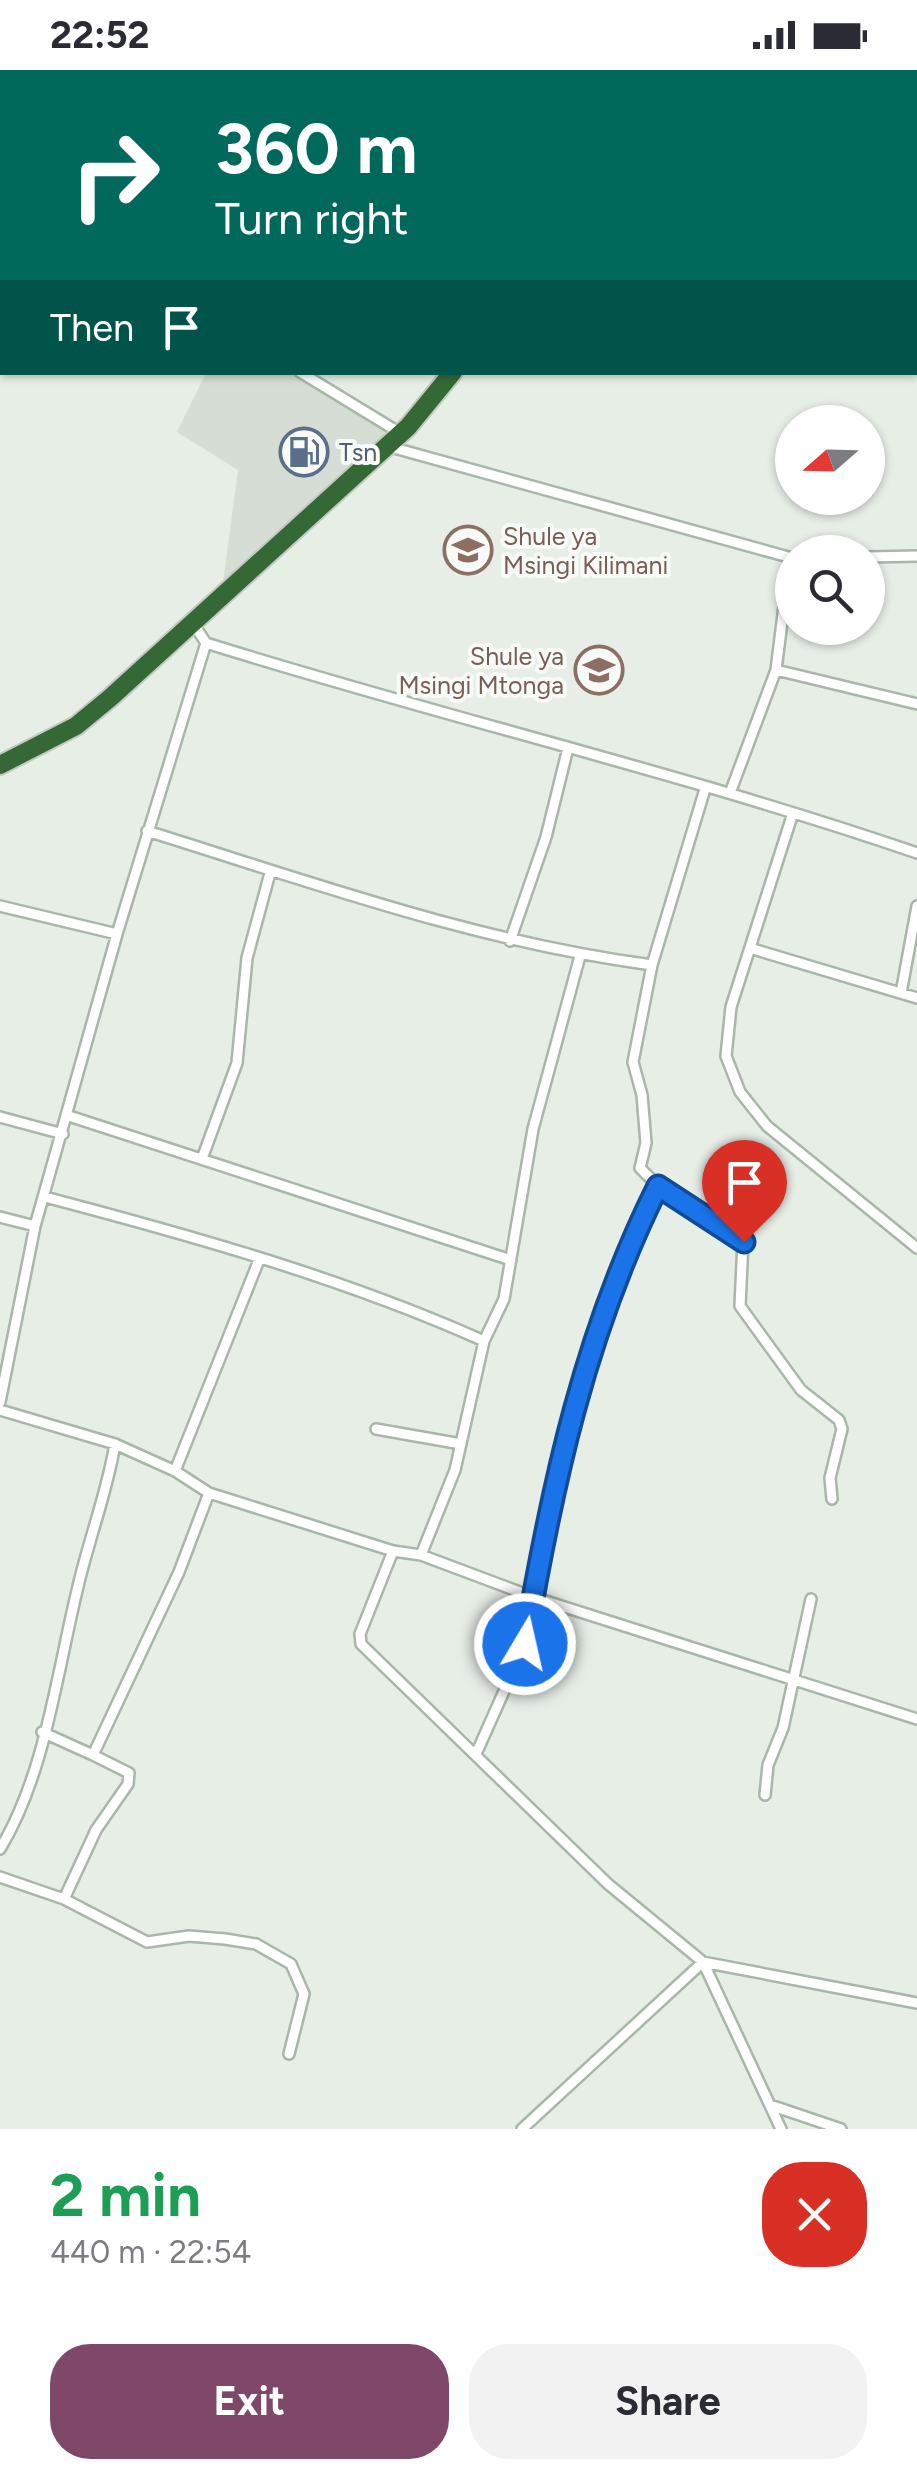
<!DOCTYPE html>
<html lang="en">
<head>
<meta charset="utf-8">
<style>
  body { margin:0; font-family:Figtree,sans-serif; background:#f2f2f3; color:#2b2b33; height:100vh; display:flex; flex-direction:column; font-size:38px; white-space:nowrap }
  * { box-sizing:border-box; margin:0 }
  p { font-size:32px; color:#7c7c81 }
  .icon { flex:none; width:55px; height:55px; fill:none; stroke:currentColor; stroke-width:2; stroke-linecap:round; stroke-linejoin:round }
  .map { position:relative; height:2059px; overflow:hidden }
  .details { display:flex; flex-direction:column; background:#fff; flex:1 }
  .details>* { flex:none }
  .top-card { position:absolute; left:0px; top:0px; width:918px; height:305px; box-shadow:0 2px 8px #0004; background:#00695c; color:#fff; overflow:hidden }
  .needle { width:65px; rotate:250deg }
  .tools { position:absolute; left:775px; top:335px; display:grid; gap:20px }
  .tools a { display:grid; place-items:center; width:110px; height:110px; border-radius:50%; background:#fff; box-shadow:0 2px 8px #0004; font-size:50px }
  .pin { position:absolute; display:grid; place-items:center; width:85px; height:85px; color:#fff; margin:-102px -42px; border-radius:50% 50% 50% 0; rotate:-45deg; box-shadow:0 0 10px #0007 }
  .pin .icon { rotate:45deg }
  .me { position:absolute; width:110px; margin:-55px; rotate:9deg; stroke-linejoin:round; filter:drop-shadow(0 0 8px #0008) }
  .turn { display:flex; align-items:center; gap:35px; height:210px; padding:0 50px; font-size:45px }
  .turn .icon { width:130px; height:130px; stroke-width:2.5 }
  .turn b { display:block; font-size:70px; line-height:85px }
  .then { display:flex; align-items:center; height:95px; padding:0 50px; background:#0003; gap:20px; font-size:38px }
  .round { display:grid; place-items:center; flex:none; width:105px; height:105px; border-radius:40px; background:#f2f2f3 }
  .summary { display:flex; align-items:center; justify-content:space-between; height:170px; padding:0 50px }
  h1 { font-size:60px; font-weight:700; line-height:75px; color:#1e9e55 }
  .primary-button { display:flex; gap:20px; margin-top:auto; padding:20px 50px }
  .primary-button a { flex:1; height:115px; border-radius:40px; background:#804868; color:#fff; font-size:40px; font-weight:700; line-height:115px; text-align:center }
  .primary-button a+a { background:#f2f2f3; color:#2b2b33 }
  .status { display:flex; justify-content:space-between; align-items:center; height:70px; padding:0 50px; background:#fff; direction:ltr }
  .status svg { height:28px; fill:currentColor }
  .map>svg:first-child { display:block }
  .built { fill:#d6ddd4 }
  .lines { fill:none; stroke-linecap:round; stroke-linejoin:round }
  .street-casing { stroke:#aab6a9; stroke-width:14 }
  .highway-casing { stroke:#c3c9c2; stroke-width:22 }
  .street { stroke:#fff; stroke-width:9 }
  .highway { stroke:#346936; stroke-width:18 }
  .route-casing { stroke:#114b97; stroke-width:25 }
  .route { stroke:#1a73e8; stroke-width:18 }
  .labels { text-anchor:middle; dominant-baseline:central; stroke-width:8; stroke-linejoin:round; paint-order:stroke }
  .service-label { font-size:25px; fill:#4e5e75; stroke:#f7faf6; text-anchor:start }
  .education-label { font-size:25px; fill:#785e54; stroke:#f7faf6; text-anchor:start }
</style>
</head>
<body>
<div class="status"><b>22:52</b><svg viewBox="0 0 49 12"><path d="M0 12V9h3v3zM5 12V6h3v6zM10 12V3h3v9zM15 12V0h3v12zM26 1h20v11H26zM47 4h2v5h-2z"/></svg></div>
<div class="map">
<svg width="917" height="2059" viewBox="0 0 917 2059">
  <rect width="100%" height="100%" fill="#e7eee6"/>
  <path class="built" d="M288 302 394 364 222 520 238 400 177 362 206 303Z"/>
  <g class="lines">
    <g class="street-casing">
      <path id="street" d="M250 2 251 0
        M398 2 399 0
        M762 2V0
        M915 64H917
        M915 183 917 182
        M915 252H917
        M300 302 400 363
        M387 376 792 488
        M868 487 917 486
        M193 553 206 573C442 647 684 703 917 783
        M776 600 917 634
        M705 719 652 895 633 992 642 1025 646 1073 640 1098 658 1116 743 1171 740 1236 801 1320 839 1350 842 1359 830 1408 832 1429
        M730 723 776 600 790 488
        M793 743 731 937 726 986 740 1022 767 1056 917 1178
        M147 761C314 813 478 872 652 895
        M0 836 117 864
        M510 871 546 767 568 678
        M753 879 917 928
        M901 923 917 836
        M69 1046 511 1190
        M0 1047 63 1064
        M203 1086 237 993 247 888 270 803
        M45 1127C193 1166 343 1208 484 1271
        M0 1147 35 1156
        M0 1332 35 1156 117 864 206 573
        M0 1340 115 1374 175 1401 209 1423 393 1481 421 1485 533 1527 917 1649
        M376 1359 461 1374
        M175 1401 259 1190
        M393 1481 360 1564 361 1574 608 1814 703 1892 781 2059
        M421 1485 455 1400 484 1271 504 1229 533 1059 580 886
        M42 1662 93 1685
        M476 1684 525 1574 561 1383 595 1259 658 1116
        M765 1725 768 1695 783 1658 811 1529
        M0 1779C49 1699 59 1583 84 1493 95 1452 108 1416 115 1374
        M0 1807 64 1829 96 1760 128 1714 129 1703 93 1685 179 1502 209 1423
        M64 1829 147 1872 189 1866 225 1869 256 1874 291 1894 304 1924 289 1984
        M770 2035 841 2059
        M522 2059 703 1892 917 1933"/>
    </g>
    <g class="highway-casing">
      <path id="highway" d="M620 2 621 0
        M0 695 76 656 110 628 408 357 453 302"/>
    </g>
    <use href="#street" class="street"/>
    <use href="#highway" class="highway"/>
  </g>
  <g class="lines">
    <g class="route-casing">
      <path id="route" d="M525 1574C552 1415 585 1262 658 1116L744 1172"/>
    </g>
    <use href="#route" class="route"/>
  </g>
  <defs>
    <g id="fuel-ring" transform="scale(2.5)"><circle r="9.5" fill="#f7faf6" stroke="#5c6f8a" stroke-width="1.5"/><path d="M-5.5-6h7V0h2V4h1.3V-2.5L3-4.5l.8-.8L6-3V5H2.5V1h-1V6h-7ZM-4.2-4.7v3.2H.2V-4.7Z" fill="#5c6f8a"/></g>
    <g id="school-ring" transform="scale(2.5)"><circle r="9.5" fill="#f7faf6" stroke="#8d6e63" stroke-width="1.5"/><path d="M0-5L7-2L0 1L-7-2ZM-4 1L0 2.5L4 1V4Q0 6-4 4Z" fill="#8d6e63"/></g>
  </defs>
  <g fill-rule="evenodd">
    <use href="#fuel-ring" x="304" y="382"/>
    <use href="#school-ring" x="468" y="480"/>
    <use href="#school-ring" x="599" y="600"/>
  </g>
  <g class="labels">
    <g class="service-label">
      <text x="339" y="382">Tsn</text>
    </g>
    <g class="education-label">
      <text x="503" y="466">Shule ya<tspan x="503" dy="29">Msingi Kilimani</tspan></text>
      <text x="564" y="586" text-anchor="end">Shule ya<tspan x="564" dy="29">Msingi Mtonga</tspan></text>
    </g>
  </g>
</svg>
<div class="tools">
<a><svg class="needle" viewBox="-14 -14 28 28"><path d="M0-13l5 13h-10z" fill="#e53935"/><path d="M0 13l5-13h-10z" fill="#7c7c81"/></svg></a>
<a><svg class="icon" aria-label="search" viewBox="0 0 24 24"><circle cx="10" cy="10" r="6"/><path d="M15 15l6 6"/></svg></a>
</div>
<div class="pin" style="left:744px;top:1172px;background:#d93025"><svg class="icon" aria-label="arrive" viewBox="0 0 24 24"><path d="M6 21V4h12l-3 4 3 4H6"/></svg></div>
<svg class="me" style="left:525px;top:1574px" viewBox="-20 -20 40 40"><circle r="17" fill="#1a73e8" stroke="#fff" stroke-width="3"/><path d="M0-11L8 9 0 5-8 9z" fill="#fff"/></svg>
<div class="top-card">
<div class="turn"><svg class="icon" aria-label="right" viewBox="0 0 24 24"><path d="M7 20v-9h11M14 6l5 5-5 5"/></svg><div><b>360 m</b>Turn right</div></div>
<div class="then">Then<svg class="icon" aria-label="arrive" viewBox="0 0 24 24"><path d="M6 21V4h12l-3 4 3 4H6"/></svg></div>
</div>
</div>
<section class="details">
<div class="summary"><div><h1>2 min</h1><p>440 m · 22:54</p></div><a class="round" style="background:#d93025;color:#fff"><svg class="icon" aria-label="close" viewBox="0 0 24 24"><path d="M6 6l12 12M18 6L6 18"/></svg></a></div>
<div class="primary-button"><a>Exit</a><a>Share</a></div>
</section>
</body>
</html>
